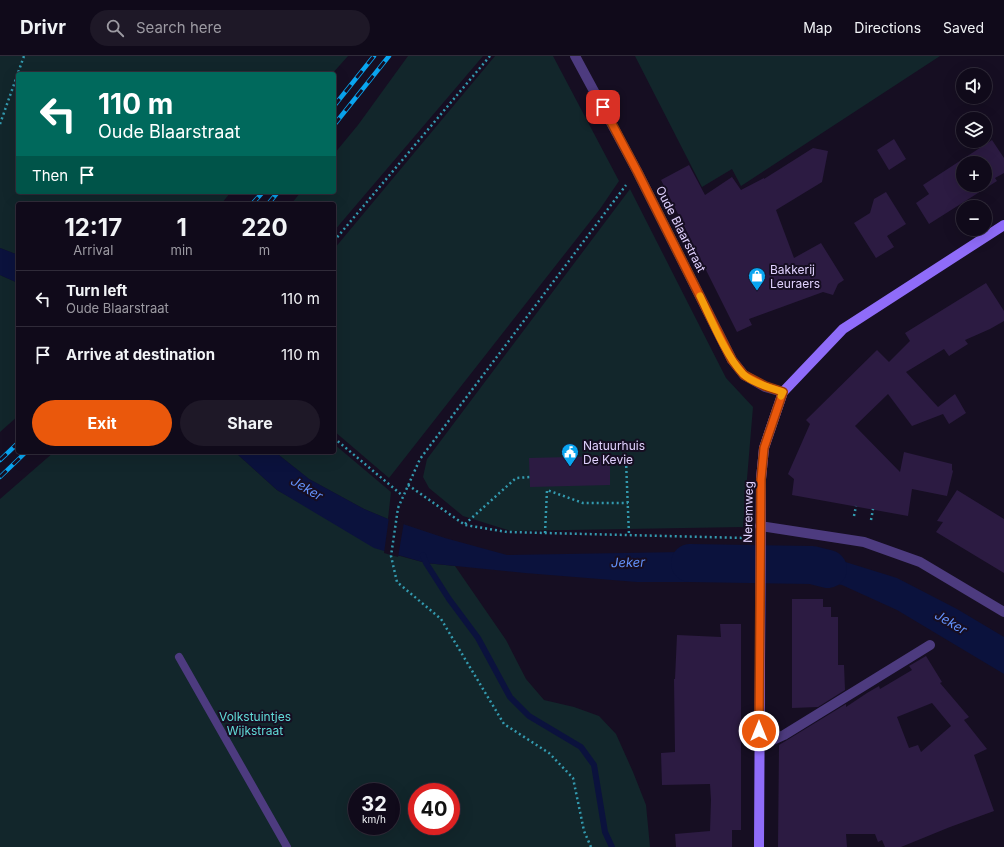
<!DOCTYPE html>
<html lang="en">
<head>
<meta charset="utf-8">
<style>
  body { margin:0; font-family:Inter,sans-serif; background:#1e1827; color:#f1f3f6; height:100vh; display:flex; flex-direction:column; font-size:15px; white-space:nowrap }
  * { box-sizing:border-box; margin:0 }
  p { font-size:13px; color:#9c9aa2 }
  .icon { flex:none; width:22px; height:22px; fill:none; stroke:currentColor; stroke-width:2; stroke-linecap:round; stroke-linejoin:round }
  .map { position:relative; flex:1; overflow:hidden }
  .panel { position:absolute; left:16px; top:146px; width:320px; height:252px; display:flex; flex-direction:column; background:#100a1a; border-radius:4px; box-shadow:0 4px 16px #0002,0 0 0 1px #302b39 }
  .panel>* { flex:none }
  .top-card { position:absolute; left:16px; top:16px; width:320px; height:122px; border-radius:4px; box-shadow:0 4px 16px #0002,0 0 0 1px #302b39; background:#00695c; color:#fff; overflow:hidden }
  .buttons { position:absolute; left:956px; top:12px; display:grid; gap:8px }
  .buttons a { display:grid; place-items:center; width:36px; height:36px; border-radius:50%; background:#100a1a; box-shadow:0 4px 16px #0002,0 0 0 1px #302b39; font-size:20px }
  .speed { position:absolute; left:348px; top:727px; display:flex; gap:8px; font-size:20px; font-weight:700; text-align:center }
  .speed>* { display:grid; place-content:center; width:52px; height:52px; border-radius:50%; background:#100a1a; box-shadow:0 4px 16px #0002,0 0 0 1px #302b39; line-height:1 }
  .speed small { font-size:10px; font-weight:400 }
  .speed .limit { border:6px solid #d22; background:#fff; color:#111 }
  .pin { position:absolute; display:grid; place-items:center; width:34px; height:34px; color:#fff; margin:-17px; border-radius:8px; box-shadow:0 2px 6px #0006 }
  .me { position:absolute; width:44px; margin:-22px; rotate:0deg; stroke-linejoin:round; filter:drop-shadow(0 0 3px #0008) }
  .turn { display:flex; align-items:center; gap:14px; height:84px; padding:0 16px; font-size:18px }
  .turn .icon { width:52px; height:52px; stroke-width:2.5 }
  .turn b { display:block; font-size:28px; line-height:34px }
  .then { display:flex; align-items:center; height:38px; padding:0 16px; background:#0003; gap:8px; font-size:15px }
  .eta { display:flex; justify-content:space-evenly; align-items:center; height:68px; text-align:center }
  .eta b { font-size:24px; font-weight:700; line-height:28px }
  .cta { display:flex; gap:8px; margin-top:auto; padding:8px 16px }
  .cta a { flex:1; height:46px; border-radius:24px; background:#ea580c; color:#fff; font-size:16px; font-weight:700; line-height:46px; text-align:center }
  .cta a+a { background:#1e1827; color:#f1f3f6 }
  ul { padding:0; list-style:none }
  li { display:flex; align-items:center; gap:12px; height:56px; padding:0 16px; border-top:1px solid #302b39 }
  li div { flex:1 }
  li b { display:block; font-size:15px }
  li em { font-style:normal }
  header { display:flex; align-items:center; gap:24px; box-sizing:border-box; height:56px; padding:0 20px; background:#100a1a; border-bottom:1px solid #302b39 }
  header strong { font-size:19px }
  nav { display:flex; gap:22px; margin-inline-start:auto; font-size:14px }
  .search { width:280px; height:36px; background:#1e1827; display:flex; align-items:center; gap:10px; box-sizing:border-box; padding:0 14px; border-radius:22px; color:#9c9aa2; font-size:15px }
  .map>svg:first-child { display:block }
  .green { fill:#12262b; fill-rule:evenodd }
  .water { fill:#0b123d }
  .pier { fill:#160e22 }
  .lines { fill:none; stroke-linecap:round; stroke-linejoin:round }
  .stream { stroke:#0b123d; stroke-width:6 }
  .river { stroke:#0b123d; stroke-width:38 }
  .building { fill:#2c1b42; fill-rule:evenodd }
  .path { stroke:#339aaf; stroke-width:2.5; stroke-dasharray:2 3; stroke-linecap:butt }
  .lane { stroke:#4d3b7f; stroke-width:8 }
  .street { stroke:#4d3b7f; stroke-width:10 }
  .secondary { stroke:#8f6cf9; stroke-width:10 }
  .rail-casing { stroke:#09a5f0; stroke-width:4.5 }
  .rail { stroke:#160e22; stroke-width:3; stroke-dasharray:9; stroke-linecap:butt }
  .route-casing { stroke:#983908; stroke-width:10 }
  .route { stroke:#ea580c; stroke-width:7 }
  .slow { stroke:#f59e0b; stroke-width:7 }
  .labels { text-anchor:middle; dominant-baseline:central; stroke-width:4; stroke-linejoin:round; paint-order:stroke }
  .street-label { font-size:12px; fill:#e0d1fd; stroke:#160e22 }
  .poi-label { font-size:12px; fill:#e0d1fd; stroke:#160e22; text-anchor:start }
  .park-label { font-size:12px; fill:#60dad7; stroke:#160e22 }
  .water-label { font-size:13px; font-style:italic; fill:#6391f9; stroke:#160e22 }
</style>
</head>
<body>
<header>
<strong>Drivr</strong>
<div class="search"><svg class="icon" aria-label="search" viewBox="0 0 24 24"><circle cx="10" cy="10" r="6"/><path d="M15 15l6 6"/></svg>Search here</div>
<nav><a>Map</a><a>Directions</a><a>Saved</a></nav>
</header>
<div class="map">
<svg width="1004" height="791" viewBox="0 0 1004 791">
  <rect width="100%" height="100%" fill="#160e22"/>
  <path class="green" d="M0 0H348L332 18H18V136H231L221 148H18V199L0 192Z
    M408 0H483L334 175V148H291L301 136H334V98L358 69Z
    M495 0H553L619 125 600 153 389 422 334 375V193Z
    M635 0H940L741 130 732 113 702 131Z
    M630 133 726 322 753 351 743 471 511 475 463 460 429 432 423 421 427 403Z
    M0 219 18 227V360L0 376Z
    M334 388 391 436 388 463 364 453 309 423 275 396H334Z
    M54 396H235L277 434 389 497 426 507 455 510 506 584 526 623 544 644 574 651 599 660 616 678 633 716 646 749 650 791H0V443ZM357 736H391V770H357ZM417 736H451V770H417Z"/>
  <path class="water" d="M0 192 18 199V227L0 219Z
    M235 396H275L309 423 364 453 388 463 445 482 507 499 741 495 743 526H637L525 517 426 507 374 492 277 434Z
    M776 490 823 499 897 522 957 553 1004 581V618L897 554 842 529 776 518Z"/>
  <path class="pier" d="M389 461 404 466 398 501 384 497Z"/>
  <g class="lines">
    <path class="stream" d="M423 499 426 507 449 543 478 582 510 641 529 660 581 691 594 709 605 776 612 791"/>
    <path class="river" d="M690 507 812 509 828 513"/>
  </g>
  <path class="building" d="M894 83 906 103 889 114 877 94Z
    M992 84 1004 102V117L995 122 997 125 929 168 916 147 929 138 923 129ZM963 107H985V129H963Z
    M813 92 828 95 822 126 776 154 794 202 821 187 844 224 838 228 833 239 823 236 749 263 752 269 737 276 661 124 689 109 705 139 732 121 741 134 764 122V123Z
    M886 136 906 168 887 180 894 191 876 202 854 167 870 157 874 143Z
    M986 227 1004 255V265L990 273 965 284 968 288 949 300 944 293 906 316 938 351 955 338 966 357 949 368 943 358 912 370 888 338 855 370 900 416 904 396 952 408V414L953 415 947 440 912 433 908 460 792 439 794 423 788 418 810 368 806 364 877 294 889 306 910 285 905 277Z
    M610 400V429L530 431 529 402Z
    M957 434 1004 463V517L936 476 943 466 937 465Z
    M792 543H823V551H831V561H838V609H844L845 634 818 651 792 652Z
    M720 568H741V774H732V791H676L675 778 710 775 711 744 710 728 662 729 661 697 675 696 674 623H675L677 579 721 581Z
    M926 600 942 626 940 627 969 661 964 664 987 693 974 699 994 755 950 771 901 791H885L882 784 878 786 875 778H846L847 791H778L779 689 846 648V651L867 637 879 630 880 633 912 614 909 610ZM932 647 951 670 921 696 918 689 909 692 897 661Z"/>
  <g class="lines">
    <path class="path" d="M0 68 24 0
      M334 185 490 0
      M334 382 403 440
      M626 405 629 479
      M408 429 465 469 507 476 745 482
      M854 460 856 450
      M871 464 873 453
      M465 468 516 422 530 421
      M545 477 547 434 583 447H628
      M591 791 584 775 573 722 549 697 504 668 441 563 397 526 391 500 398 452 420 403 626 129"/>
    <path class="lane" d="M179 601 287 791"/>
    <path class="street" d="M575 0 637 115 732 304 744 319 765 331 783 336
      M760 470 864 486 920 506 1004 556
      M759 690 784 679 930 589"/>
    <path class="secondary" d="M759 791 761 423 764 392 783 336 843 273 1004 169"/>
    <g class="rail-casing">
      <path id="rail" d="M334 50 374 0
        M334 69 389 0
        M252 148 263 136
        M268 148 278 136
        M0 404 18 387
        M0 421 26 396"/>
    </g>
    <use href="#rail" class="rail"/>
  </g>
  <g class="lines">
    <g class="route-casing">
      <path id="route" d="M603 51 637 115 732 304 744 319 765 330 783 336 764 392 761 423 759 675"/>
    </g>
    <use href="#route" class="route"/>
    <path class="slow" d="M700 240C711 263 726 300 743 318 752 327 771 332 783 336L781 340"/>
  </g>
  <defs>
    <g id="shop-pin" transform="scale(0.9)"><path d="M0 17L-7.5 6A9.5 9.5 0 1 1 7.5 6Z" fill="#09a5f0" stroke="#160e22"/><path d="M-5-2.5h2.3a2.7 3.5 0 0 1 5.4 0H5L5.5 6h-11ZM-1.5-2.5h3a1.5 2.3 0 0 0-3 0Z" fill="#fff"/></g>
    <g id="civic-pin" transform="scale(0.9)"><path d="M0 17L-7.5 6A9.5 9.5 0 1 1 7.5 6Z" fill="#09a5f0" stroke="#160e22"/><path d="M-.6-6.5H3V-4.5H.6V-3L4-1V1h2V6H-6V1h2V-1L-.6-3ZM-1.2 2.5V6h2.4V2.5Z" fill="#fff"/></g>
  </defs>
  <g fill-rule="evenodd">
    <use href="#shop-pin" x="757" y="220"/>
    <use href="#civic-pin" x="570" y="396"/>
  </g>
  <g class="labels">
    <g class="street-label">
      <text transform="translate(681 173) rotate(63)">Oude Blaarstraat</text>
      <text transform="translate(748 456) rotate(-89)">Neremweg</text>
    </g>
    <g class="poi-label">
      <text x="770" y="213">Bakkerij<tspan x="770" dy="14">Leuraers</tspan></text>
      <text x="583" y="389">Natuurhuis<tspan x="583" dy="14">De Kevie</tspan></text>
    </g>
    <g class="park-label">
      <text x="255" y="660">Volkstuintjes<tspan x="255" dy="14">Wijkstraat</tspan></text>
    </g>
    <g class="water-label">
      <text transform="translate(307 432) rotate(30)">Jeker</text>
      <text transform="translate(628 506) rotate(-1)">Jeker</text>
      <text transform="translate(951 566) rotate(30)">Jeker</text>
    </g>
  </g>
</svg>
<div class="buttons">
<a><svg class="icon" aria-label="sound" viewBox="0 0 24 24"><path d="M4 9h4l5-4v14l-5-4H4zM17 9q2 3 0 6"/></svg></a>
<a><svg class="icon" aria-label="layers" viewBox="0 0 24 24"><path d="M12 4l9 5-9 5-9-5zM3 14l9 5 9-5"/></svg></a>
<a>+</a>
<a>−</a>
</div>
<div class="speed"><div>32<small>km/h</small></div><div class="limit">40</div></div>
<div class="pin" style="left:603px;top:51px;background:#d93025"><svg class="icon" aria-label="arrive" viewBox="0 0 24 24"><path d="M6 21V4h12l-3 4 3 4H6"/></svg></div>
<svg class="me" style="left:759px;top:675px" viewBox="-20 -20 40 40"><circle r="17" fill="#ea580c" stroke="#fff" stroke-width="3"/><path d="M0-11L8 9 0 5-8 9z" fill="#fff"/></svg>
<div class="top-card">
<div class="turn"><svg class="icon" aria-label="left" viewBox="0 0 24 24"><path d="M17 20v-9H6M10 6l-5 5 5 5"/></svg><div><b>110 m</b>Oude Blaarstraat</div></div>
<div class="then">Then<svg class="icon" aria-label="arrive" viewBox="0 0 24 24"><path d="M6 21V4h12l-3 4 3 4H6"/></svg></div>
</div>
<section class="panel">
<div class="eta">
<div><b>12:17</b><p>Arrival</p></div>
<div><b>1</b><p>min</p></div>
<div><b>220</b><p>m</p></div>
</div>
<ul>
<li><svg class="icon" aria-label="left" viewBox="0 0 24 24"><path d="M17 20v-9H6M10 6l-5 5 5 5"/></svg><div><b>Turn left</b><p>Oude Blaarstraat</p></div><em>110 m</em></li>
<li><svg class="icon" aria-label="arrive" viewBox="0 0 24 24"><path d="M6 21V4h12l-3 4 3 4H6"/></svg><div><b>Arrive at destination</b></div><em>110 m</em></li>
</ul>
<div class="cta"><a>Exit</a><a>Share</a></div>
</section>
</div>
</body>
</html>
